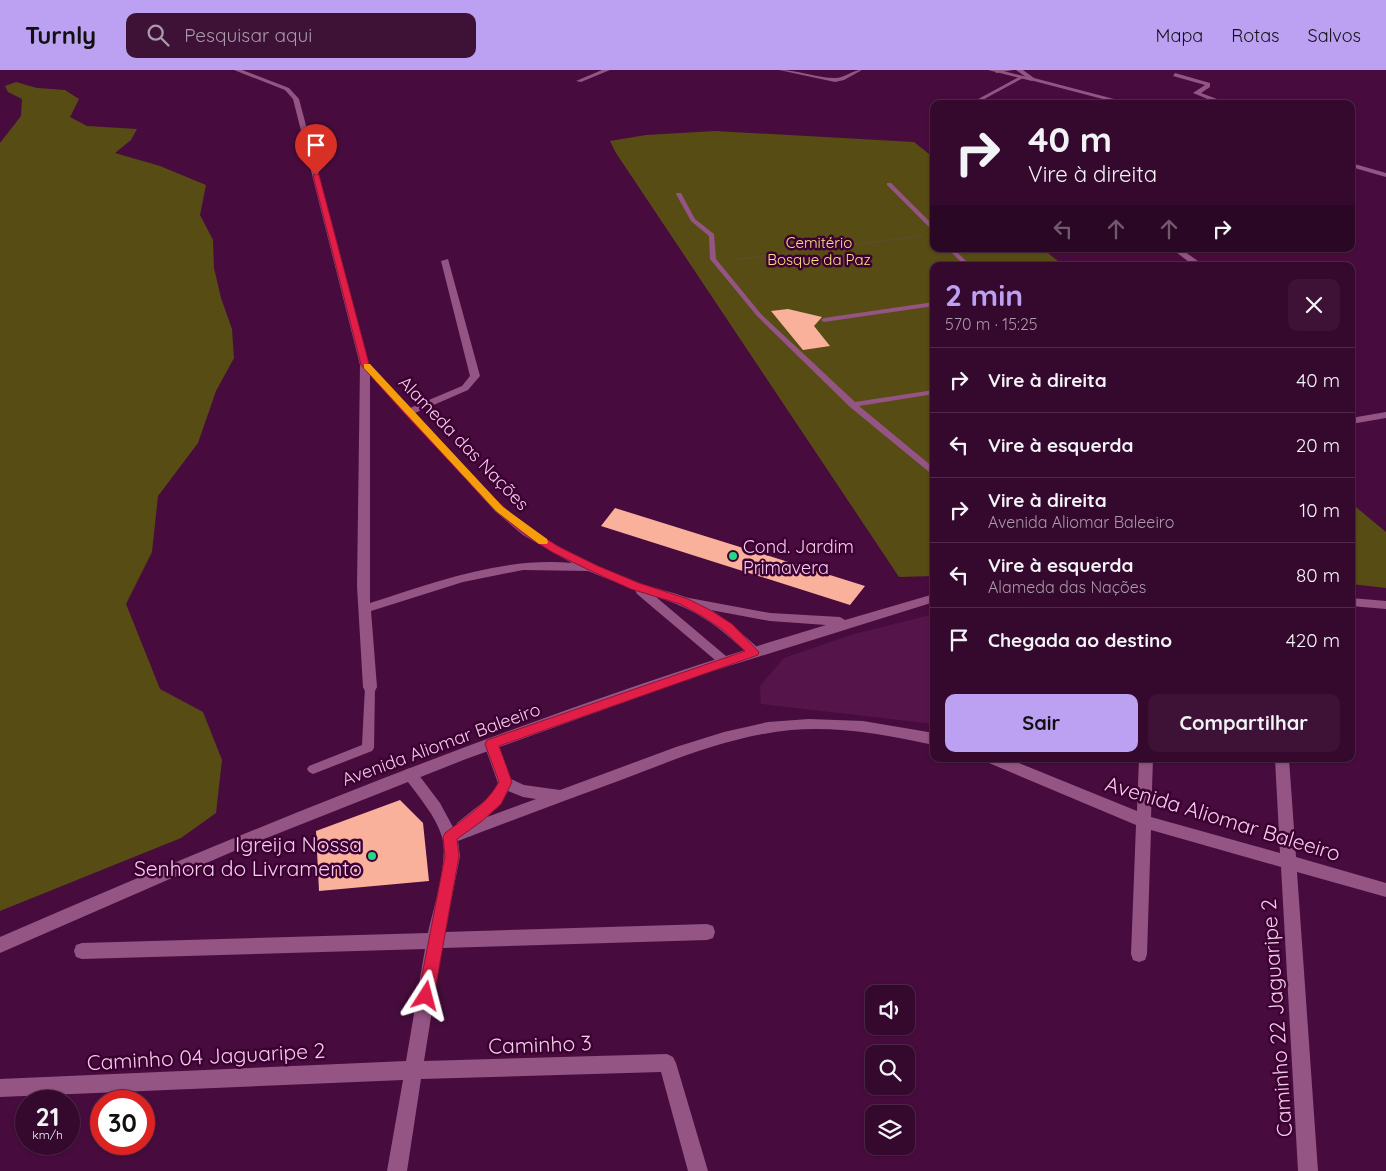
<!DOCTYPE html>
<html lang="pt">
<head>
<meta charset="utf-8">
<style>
  body { margin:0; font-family:Quicksand,sans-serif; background:#3d1236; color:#f1f3f6; height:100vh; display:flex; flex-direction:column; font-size:19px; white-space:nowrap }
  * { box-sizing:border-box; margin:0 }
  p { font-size:16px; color:#aa9aaa }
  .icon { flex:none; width:28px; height:28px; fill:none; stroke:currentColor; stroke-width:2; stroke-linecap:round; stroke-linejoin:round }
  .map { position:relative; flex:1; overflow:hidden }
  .drawer { position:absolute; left:930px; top:192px; width:425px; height:500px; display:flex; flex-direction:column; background:#35092e; border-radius:10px; box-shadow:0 1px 4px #0004,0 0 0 1px #4f2a4a }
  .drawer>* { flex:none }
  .hud { position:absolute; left:930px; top:30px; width:425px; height:152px; border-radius:10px; box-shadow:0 1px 4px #0004,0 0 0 1px #4f2a4a; background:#35092e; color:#f1f3f6; overflow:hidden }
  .tools { position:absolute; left:865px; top:915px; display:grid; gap:10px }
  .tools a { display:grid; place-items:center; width:50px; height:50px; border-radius:10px; background:#35092e; box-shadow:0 1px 4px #0004,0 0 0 1px #4f2a4a; font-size:25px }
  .speed { position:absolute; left:15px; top:1020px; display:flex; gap:10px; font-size:25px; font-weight:700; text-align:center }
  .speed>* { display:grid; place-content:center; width:65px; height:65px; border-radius:50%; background:#35092e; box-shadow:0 1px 4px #0004,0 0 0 1px #4f2a4a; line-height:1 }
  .speed small { font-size:12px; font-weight:400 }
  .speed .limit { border:8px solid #d22; background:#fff; color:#111 }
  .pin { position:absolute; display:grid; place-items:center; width:42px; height:42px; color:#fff; margin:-51px -21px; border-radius:50% 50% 50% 0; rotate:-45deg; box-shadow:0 0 5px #0007 }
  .pin .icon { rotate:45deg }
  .me { position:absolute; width:55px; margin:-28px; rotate:9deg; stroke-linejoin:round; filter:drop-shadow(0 0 4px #0008) }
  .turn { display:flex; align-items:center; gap:18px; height:105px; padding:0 15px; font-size:22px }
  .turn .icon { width:65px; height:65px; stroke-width:2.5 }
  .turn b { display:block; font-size:35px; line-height:42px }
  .lanes { display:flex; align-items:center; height:48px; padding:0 15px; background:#0003; justify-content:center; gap:25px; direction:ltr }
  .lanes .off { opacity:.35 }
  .round { display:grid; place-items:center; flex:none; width:52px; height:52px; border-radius:10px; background:#3d1236 }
  .summary { display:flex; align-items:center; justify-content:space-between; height:85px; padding:0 15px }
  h1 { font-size:30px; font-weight:800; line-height:38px; color:#bca0f2 }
  .action { display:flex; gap:10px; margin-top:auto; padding:10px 15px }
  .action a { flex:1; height:58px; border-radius:10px; background:#bca0f2; color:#111; font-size:20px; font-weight:800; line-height:58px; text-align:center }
  .action a+a { background:#3d1236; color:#f1f3f6 }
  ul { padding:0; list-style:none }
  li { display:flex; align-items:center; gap:15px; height:65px; padding:0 15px; border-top:1px solid #4f2a4a }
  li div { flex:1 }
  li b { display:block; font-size:19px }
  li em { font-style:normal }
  header { display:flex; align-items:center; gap:30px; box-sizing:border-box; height:70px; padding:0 25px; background:#bca0f2; color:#111 }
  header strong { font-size:24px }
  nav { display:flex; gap:28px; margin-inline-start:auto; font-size:18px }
  .search { width:350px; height:45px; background:#3d1236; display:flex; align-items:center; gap:12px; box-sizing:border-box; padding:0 18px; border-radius:10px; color:#aa9aaa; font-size:19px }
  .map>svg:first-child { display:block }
  .built { fill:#56154a }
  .green { fill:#584c15 }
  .building { fill:#fab19c }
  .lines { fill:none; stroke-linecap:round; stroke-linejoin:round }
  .path { stroke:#7c4872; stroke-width:2; stroke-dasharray:0.5 2.5; stroke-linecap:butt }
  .service { fill:#945585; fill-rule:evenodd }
  .minor { fill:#945585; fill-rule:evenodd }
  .secondary { fill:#945585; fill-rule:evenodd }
  .route { fill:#e11d48; stroke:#92132f }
  .slow { fill:#f59e0b }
  .poi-dot { fill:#26d885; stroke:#3c0132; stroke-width:2 }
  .labels { text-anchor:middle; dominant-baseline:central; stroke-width:5; stroke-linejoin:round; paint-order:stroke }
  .far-park-label { font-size:15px; fill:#f8e17f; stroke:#3c0132 }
  .street-label { font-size:18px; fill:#f2cee8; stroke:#3c0132 }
  .poi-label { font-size:18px; fill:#f2cee8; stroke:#3c0132; text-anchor:start }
  .near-street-label { font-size:21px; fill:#f2cee8; stroke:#3c0132 }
  .near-poi-label { font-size:21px; fill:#f2cee8; stroke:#3c0132; text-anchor:end }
</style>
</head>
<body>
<header>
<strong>Turnly</strong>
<div class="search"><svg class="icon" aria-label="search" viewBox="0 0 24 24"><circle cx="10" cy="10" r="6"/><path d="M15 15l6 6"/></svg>Pesquisar aqui</div>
<nav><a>Mapa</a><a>Rotas</a><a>Salvos</a></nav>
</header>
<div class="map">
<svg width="1386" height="1101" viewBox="0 0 1386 1101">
  <rect width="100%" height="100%" fill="#470c3d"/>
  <path class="built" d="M934 544V654L761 634 760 616 784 588 854 564Z"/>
  <path class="green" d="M16 12 37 18 65 20 79 29 70 47 87 56 137 59 131 70 115 83 160 96 206 115 200 145 213 170 214 198 221 228 232 259 234 288 216 321 198 373 158 426 152 482 126 534 160 619 203 642 222 690 216 743 181 768 0 841V73L21 46 22 29 8 22 5 16Z
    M715 61 914 72 934 88V179H1043L1064 196H934V506L899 507 616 83 610 71 646 65Z
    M1351 433 1386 462V518L1351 514Z"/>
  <path class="building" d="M788 239 822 247 814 256 830 276 803 280 771 241Z
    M615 438 865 516 850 535 601 456Z
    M400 730 423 753 429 811 319 821 316 761Z"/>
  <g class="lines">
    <path class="path" d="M739 189 921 166"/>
    <path class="service" d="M1021 6 1025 7 975 34H969Z
      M887 113H891L934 156V162L887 115Z
      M677 123H681L695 149 714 164 716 189 761 244 855 332 934 320V324L859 336 934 398V406L850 337 757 246 710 189 709 166 691 151 676 124Z
      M948 179H954L971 196H965Z
      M934 232V236L824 252 821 250 824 248Z
      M370 613 374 614 375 617 374 678 372 681 313 704 309 702 307 699 309 696 362 675 365 617 366 614Z"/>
    <path class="minor" d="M234 0H242L289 18 299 29 369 294 410 338 462 316 470 306 441 191 448 189 480 306 468 320 415 343C460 391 502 447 562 478 587 491 614 505 641 514 657 519 673 522 688 528 716 539 737 559 759 579L760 582 759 585H749C719 556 696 539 656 527L733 592 731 595H721L637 524 635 520 588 501 523 500 463 512 371 541 377 617 375 621 370 622 365 621 363 617 357 516 360 295 293 29 285 20ZM370 305 495 441 523 465 572 493C501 487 436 512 370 533Z
      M602 0H610L581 12 576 11Z
      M779 0C798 0 817 8 835 8 845 8 852 0 862 0L844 10 835 12Z
      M988 0H999L1035 9 1032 11Z
      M1175 3 1210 13V17L1201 23 1217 29 1213 34H1207L1210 30 1193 23 1205 15 1173 6Z
      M1172 179H1181L1205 196H1170L1174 194 1189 192Z
      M1386 342V348L1351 354V348Z
      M809 649 863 651 934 663V675C887 665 839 656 791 660 731 666 676 689 621 710 567 730 512 750 458 771L460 786 445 862 707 854 713 856 715 862 713 868 707 870 442 878 424 991 667 984 673 987 676 993 708 1101H688L661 1002 421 1009 407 1101H387L403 1010 0 1027V1009L406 991 425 879 82 889 76 887 74 881 76 875 82 873 428 863C433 840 449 790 442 767 436 746 418 726 405 708L403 704 405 700 410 698 415 700 440 733 454 759 457 753 491 726 498 713 484 674 486 670 491 668 496 670 498 674 511 709 524 715 560 720 676 677 724 662 768 652ZM508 721 523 727 536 729 487 747 501 734Z
      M987 689H1009L1137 741 1139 689H1153L1151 747 1280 783 1275 689H1289L1296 787 1386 813V827L1297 802 1318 1101H1298L1281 797 1151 760 1147 884 1145 890 1139 892 1133 890 1131 884 1136 755 989 693Z"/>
    <path class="secondary" d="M994 0H1013L996 3Z
      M1016 0H1023L1034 8 1133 34H1122L1030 10Z
      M1351 93 1386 103V107L1351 97Z
      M934 524V532L700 605 466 689 234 781 0 883V867C270 750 544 639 826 555L770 551 684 535 678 531 680 528 684 527 770 543 840 547 845 550Z
      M1351 528 1386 531V539L1351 536Z"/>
  </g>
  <path class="route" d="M316 103 319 105 369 294 411 341 503 437 531 459 559 477 598 496 639 513 688 529 710 540 732 554 759 582 758 585 499 676 512 712 501 734 482 751 457 769 459 786 434 926 432 931 426 933 421 931 418 926 445 786 443 767 445 763C465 748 486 735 499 712L485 674 487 670 745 581 723 560 702 546 680 534 631 519 591 501 552 482 524 464 496 441 405 344 361 295 313 105Z"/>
  <path class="slow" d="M364 294H370L503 437 547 469 548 472 547 474H539L496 441 364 298Z"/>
  <g class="poi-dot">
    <circle cx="733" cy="486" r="5"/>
    <circle cx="372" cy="786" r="5"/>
  </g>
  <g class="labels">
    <g class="far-park-label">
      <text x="819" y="172">Cemitério<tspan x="819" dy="17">Bosque da Paz</tspan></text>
    </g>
    <g class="street-label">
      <text transform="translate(464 373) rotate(46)">Alameda das Nações</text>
      <text transform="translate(441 674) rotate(-20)">Avenida Aliomar Baleeiro</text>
    </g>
    <g class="poi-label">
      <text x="743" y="476">Cond. Jardim<tspan x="743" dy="21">Primavera</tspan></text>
    </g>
    <g class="near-street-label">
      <text transform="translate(1223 748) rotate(17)">Avenida Aliomar Baleeiro</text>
      <text transform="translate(1276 948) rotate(-94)">Caminho 22 Jaguaripe 2</text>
      <text transform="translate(540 974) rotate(-2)">Caminho 3</text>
      <text transform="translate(206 986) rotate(-3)">Caminho 04 Jaguaripe 2</text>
    </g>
    <g class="near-poi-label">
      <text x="362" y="774">Igreija Nossa<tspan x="362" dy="24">Senhora do Livramento</tspan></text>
    </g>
  </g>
</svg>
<div class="tools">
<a><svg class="icon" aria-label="sound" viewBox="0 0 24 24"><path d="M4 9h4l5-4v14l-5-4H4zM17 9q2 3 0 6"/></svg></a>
<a><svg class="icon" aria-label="search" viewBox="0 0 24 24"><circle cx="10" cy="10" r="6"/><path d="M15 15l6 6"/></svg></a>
<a><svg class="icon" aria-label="layers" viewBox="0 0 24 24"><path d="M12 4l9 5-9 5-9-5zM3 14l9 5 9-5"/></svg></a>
</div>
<div class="speed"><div>21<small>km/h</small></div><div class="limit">30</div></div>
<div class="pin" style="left:316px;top:105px;background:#d93025"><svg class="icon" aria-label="arrive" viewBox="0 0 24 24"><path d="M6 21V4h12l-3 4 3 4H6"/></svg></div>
<svg class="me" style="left:426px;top:926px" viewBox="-20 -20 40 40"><path d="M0-17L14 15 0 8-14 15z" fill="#e11d48" stroke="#fff" stroke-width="4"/></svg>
<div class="hud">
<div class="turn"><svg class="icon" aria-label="right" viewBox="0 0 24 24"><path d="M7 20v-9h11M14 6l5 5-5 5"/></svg><div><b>40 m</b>Vire à direita</div></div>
<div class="lanes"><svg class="icon off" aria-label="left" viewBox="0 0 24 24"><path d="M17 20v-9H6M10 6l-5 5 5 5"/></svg><svg class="icon off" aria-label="ahead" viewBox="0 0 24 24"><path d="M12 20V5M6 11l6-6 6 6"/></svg><svg class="icon off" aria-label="ahead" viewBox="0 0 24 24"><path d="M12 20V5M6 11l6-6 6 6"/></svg><svg class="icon" aria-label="right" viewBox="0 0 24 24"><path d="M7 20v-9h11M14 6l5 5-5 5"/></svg></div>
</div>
<section class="drawer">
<div class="summary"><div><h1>2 min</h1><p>570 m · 15:25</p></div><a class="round"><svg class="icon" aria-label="close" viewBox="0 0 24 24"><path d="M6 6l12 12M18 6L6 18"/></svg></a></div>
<ul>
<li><svg class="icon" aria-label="right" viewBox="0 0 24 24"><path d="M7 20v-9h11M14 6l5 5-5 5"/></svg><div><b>Vire à direita</b></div><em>40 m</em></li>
<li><svg class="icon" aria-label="left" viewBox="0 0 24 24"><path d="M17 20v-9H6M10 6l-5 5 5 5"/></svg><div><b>Vire à esquerda</b></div><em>20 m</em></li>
<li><svg class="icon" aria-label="right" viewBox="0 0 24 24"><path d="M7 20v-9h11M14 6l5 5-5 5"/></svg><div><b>Vire à direita</b><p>Avenida Aliomar Baleeiro</p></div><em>10 m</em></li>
<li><svg class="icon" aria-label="left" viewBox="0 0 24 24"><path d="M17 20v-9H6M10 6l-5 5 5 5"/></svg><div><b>Vire à esquerda</b><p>Alameda das Nações</p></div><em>80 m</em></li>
<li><svg class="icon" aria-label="arrive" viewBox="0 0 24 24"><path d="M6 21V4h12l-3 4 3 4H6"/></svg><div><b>Chegada ao destino</b></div><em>420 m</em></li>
</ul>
<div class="action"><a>Sair</a><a>Compartilhar</a></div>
</section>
</div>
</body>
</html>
